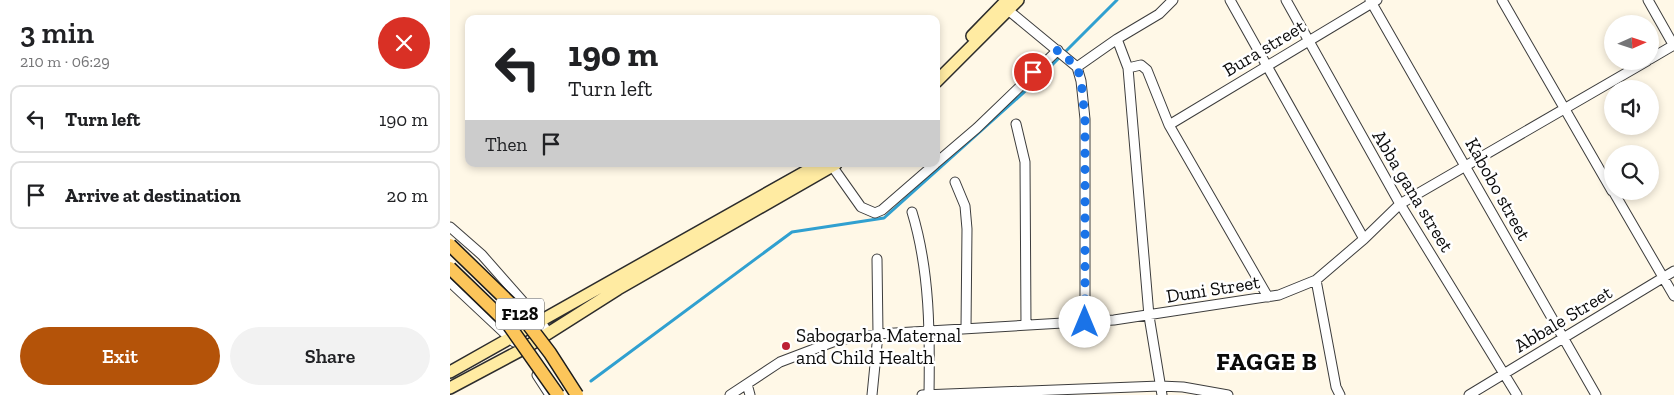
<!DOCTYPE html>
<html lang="en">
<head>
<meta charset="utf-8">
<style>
  body { margin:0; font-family:"Zilla Slab",serif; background:#f2f2f2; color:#202124; height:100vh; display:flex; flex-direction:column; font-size:19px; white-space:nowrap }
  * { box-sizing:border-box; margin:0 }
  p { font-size:16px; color:#757577 }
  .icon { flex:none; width:28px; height:28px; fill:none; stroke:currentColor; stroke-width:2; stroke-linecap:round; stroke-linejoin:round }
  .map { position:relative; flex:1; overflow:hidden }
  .sheet { display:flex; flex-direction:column; background:#fff; width:450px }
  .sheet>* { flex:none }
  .top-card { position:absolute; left:15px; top:15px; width:475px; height:152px; border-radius:10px; box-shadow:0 2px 8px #0003; background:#fff; color:#202124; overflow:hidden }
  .needle { width:32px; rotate:87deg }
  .tools { position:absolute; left:1154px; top:15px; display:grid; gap:10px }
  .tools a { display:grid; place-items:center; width:55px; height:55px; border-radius:50%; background:#fff; box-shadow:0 2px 8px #0003; font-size:25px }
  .pin { position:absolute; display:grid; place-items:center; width:42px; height:42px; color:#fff; margin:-21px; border:2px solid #fff; border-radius:50%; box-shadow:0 1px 5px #0007 }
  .me { position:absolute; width:55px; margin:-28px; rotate:0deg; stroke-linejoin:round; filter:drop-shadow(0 0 4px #0008) }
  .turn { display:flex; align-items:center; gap:18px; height:105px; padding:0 20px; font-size:22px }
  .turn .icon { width:65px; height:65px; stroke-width:2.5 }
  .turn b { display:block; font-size:35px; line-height:42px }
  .then { display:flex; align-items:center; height:48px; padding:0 20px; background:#0003; gap:10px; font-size:19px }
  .round { display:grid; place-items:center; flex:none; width:52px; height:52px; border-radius:26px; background:#f2f2f2 }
  .overview { display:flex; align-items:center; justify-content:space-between; height:85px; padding:0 20px }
  h1 { font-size:30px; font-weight:600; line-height:38px }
  .cta { display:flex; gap:10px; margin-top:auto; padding:10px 20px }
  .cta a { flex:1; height:58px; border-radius:30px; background:#b45309; color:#fff; font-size:20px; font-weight:600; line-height:58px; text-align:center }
  .cta a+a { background:#f2f2f2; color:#202124 }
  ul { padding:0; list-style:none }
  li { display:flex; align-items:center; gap:15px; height:68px; margin:0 10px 8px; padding:0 10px; border:2px solid #e0e0e0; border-radius:10px }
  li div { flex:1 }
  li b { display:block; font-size:19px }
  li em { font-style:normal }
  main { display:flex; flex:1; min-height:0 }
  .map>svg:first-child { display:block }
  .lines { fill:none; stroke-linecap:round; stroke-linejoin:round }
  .stream { stroke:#30a0d0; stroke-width:3 }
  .street-casing { stroke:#3d3d3d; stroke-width:11 }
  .secondary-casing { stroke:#2c2c2c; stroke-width:14 }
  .street { stroke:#fff; stroke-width:9 }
  .secondary { stroke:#ffeba2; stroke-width:11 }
  .primary-bridge-casing { stroke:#1b1b1b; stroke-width:15; stroke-linecap:butt }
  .primary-bridge { stroke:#fcc55a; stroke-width:12 }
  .route { stroke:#1a73e8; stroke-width:9; stroke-dasharray:0 16.2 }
  .poi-dot { fill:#bc2037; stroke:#fff; stroke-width:2 }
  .labels { text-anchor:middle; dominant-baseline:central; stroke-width:5; stroke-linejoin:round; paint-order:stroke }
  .shield { fill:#fff; stroke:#545454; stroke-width:1 }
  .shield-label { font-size:18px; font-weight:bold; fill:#0a0a0a }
  .street-label { font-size:19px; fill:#0a0a0a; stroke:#fff }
  .poi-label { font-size:19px; fill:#0a0a0a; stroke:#fff; text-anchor:start }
  .district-label { font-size:24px; font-weight:bold; letter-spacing:1px; fill:#0a0a0a; stroke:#fff }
</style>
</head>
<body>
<main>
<section class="sheet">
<div class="overview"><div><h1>3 min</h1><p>210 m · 06:29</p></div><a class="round" style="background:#d93025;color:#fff"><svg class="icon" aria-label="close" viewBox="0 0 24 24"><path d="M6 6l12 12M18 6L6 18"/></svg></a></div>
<ul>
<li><svg class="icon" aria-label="left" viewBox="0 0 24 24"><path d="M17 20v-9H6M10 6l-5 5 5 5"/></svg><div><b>Turn left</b></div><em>190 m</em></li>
<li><svg class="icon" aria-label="arrive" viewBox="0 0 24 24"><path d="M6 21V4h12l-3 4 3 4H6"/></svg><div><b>Arrive at destination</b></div><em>20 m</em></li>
</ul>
<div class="cta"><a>Exit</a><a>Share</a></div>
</section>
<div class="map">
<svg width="1224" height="395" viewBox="0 0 1224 395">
  <rect width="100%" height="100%" fill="#fff8e7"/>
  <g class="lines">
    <path class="stream" d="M141 381 342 232 434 218 582 85 667 0"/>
    <g class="street-casing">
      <path id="street" d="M780 0 914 239
        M836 0 950 204 1067 395
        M920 0 1146 395
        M1052 0 1162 191
        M1198 0 1224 46
        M558 10 627 67 631 81 635 119V322
        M667 39 678 68 699 316 712 395
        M1200 59 1224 45
        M627 67 667 39 709 14 723 0
        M678 68 691 65 697 70 719 125 818 297
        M566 124 575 162 576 324
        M719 125 927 0
        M486 163 527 128 608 50
        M382 166 411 207 425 213 432 210 485 164
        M505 182 515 206 517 229 516 328
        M1163 191 1224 296
        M462 212C480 271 480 334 479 395
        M0 227 32 255 91 322 98 333
        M866 280 886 387 890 395
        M0 282 64 342
        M87 375 100 395
        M297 384 300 395
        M280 395 330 362 388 340 428 334 664 320 829 295 866 280 914 239 950 204 1197 61
        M422 395 428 334 427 259
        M472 395 710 386 733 387 778 395
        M1019 395 1224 271"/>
    </g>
    <g class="secondary-casing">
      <path id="secondary" d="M522 36 557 0
        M486 82 568 0
        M0 372 369 164
        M0 388 75 348 168 289 386 164"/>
    </g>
    <use href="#street" class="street"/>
    <use href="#secondary" class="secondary"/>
    <g class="primary-bridge-casing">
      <path id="primary-bridge" d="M0 245 68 311 100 353 127 395
        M0 268 58 324 108 395"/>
    </g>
    <use href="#primary-bridge" class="primary-bridge"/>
  </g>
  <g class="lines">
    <path class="route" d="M583 72 608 50 627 67 631 80 635 119V322"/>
  </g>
  <circle class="poi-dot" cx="336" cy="346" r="5"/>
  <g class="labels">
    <rect class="shield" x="46" y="298.5" width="48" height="31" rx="4"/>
    <g class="shield-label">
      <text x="70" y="314">F128</text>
    </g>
    <g class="street-label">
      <text transform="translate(814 48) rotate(-31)">Bura street</text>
      <text transform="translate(1048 189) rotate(61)">Kabobo street</text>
      <text transform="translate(963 191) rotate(59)">Abba gana street</text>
      <text transform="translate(763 289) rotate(-9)">Duni Street</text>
      <text transform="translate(1113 319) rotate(-31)">Abbale Street</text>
    </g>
    <g class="poi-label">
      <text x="346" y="335">Sabogarba Maternal<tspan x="346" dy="22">and Child Health</tspan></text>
    </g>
    <g class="district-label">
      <text x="817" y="361">FAGGE B</text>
    </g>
  </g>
</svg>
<div class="tools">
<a><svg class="needle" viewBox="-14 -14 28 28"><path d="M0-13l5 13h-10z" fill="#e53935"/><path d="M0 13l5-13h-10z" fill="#757577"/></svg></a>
<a><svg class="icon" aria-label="sound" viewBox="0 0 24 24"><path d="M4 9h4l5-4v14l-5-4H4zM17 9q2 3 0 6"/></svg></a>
<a><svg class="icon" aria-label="search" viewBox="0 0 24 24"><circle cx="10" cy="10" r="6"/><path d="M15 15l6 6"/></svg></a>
</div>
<div class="pin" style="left:583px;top:72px;background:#d93025"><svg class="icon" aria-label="arrive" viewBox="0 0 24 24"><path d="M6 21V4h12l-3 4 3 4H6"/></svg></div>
<svg class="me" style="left:635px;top:322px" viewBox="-20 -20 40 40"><circle r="19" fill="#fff"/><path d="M0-13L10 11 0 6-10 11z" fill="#1a73e8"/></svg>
<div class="top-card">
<div class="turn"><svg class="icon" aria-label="left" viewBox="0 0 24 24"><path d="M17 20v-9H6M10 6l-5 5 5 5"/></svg><div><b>190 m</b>Turn left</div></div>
<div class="then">Then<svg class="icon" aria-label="arrive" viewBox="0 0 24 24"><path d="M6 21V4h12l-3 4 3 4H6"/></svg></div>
</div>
</div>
</main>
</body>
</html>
